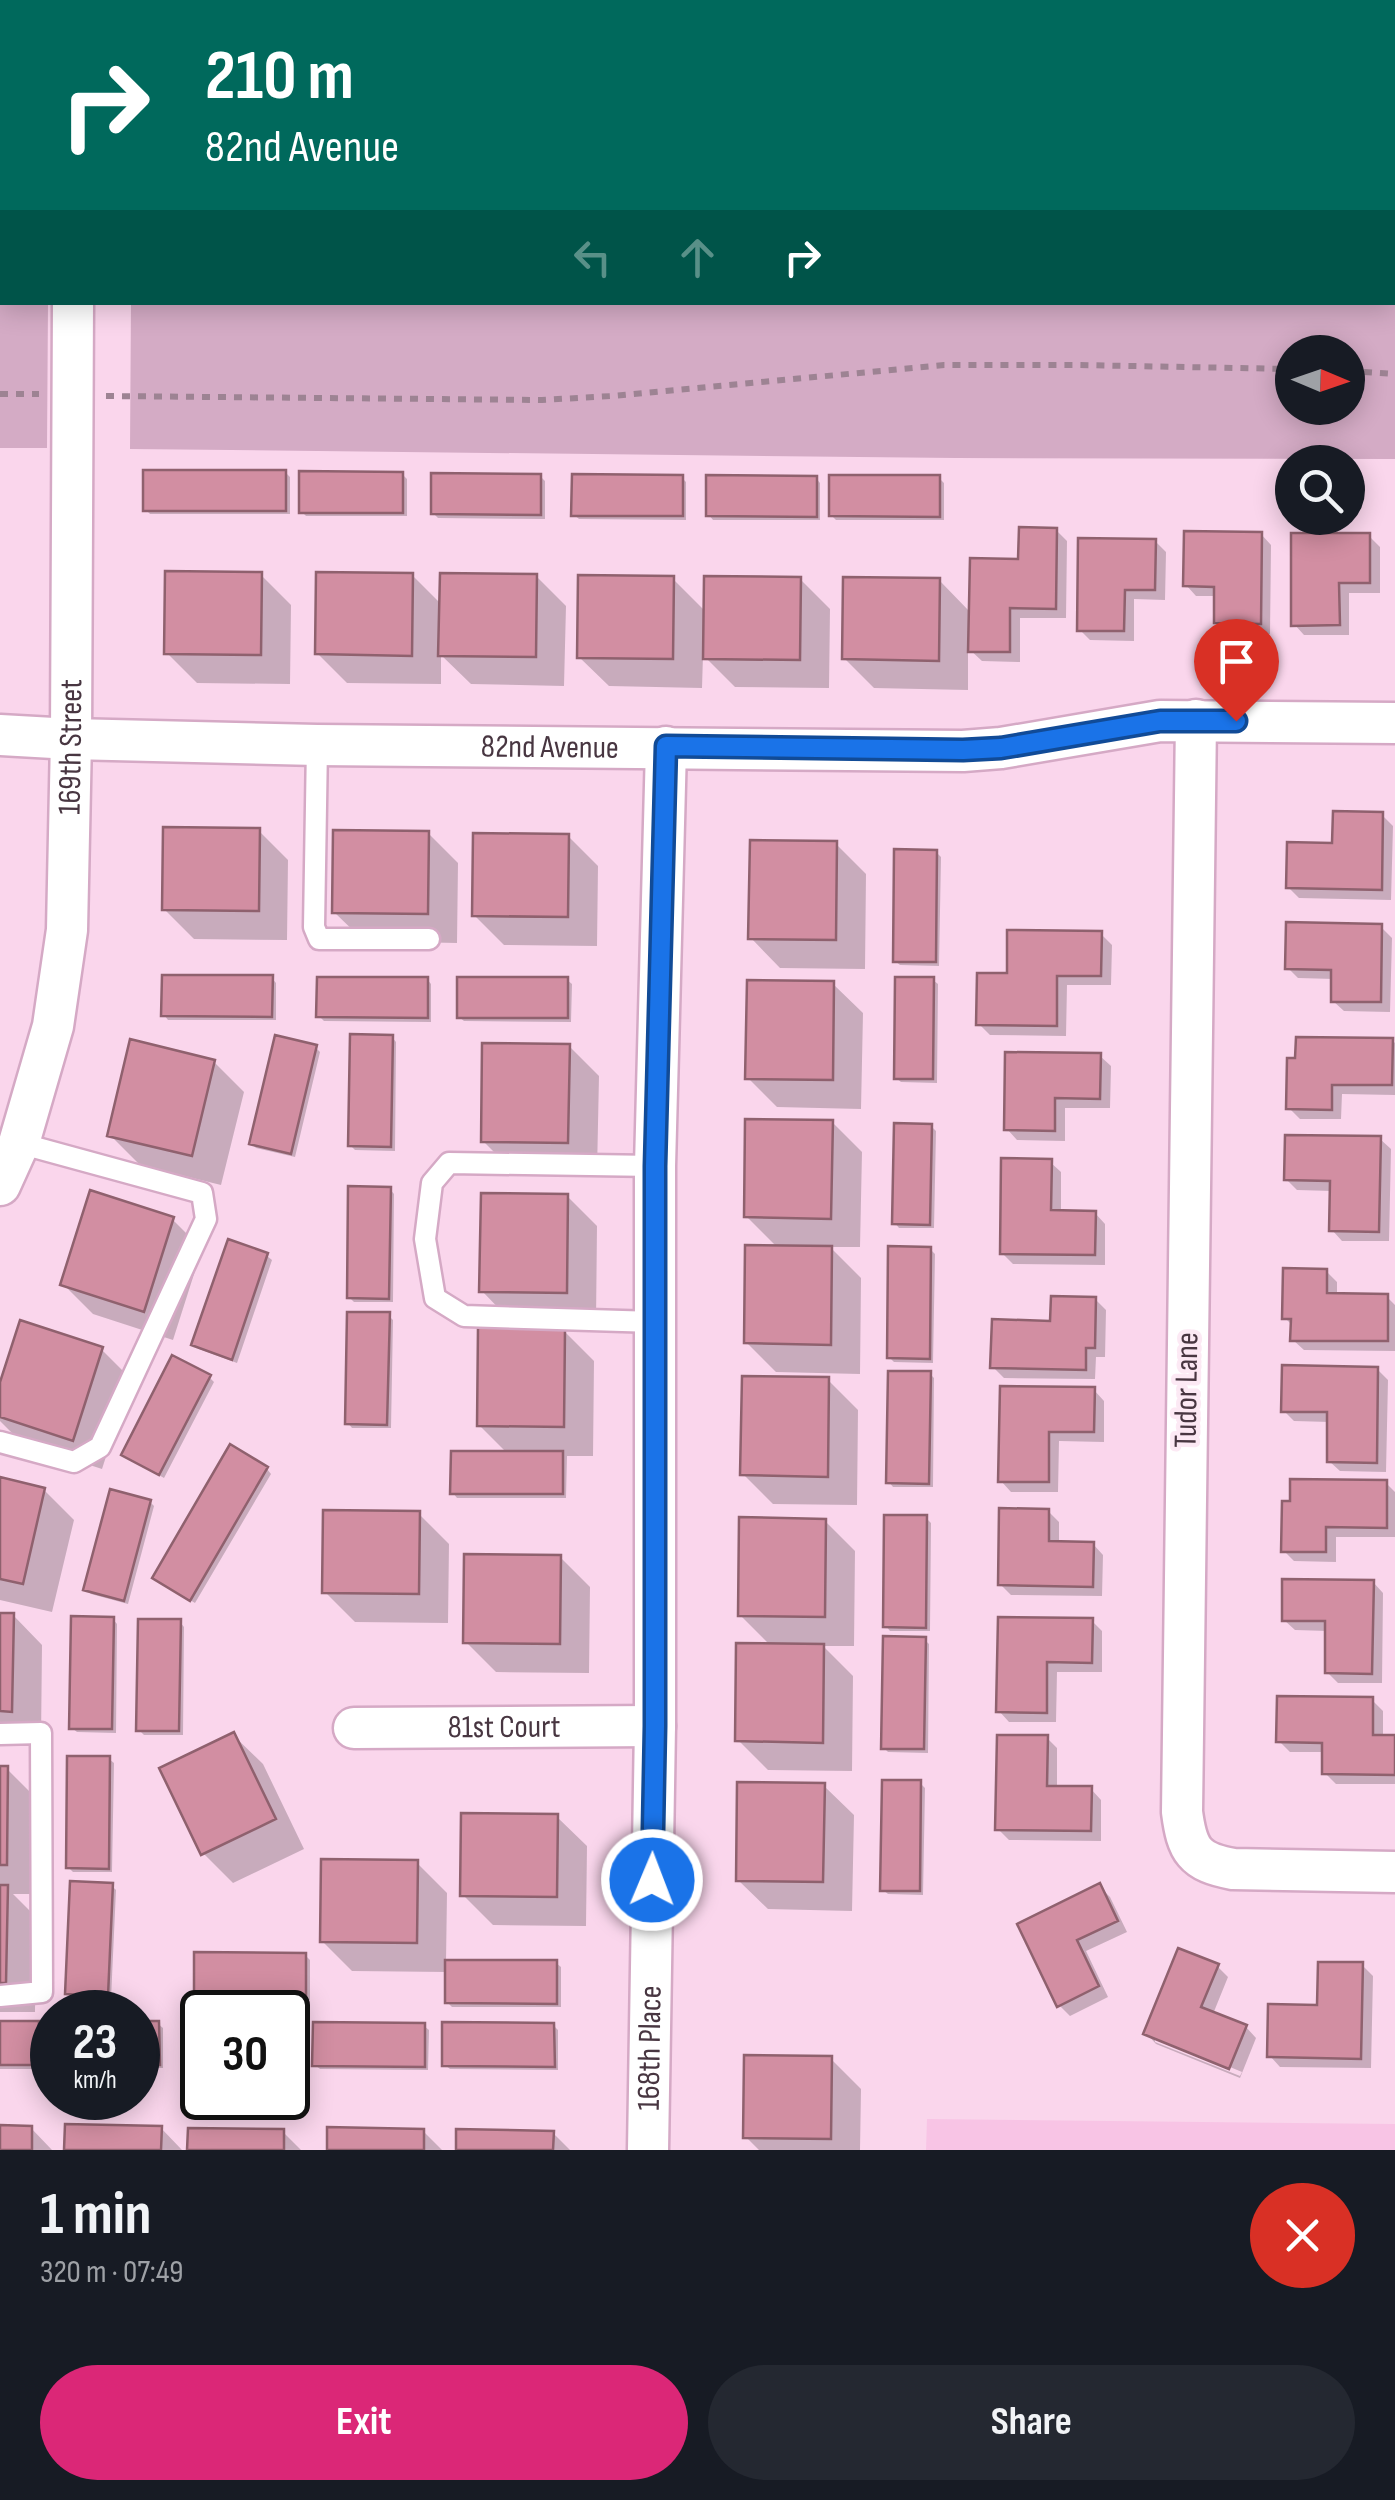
<!DOCTYPE html>
<html lang="en">
<head>
<meta charset="utf-8">
<style>
  body { margin:0; font-family:"Sofia Sans Condensed",sans-serif; background:#242831; color:#f1f3f6; height:100vh; display:flex; flex-direction:column; font-size:38px; white-space:nowrap }
  * { box-sizing:border-box; margin:0 }
  p { font-size:32px; color:#9ea1a6 }
  .icon { flex:none; width:55px; height:55px; fill:none; stroke:currentColor; stroke-width:2; stroke-linecap:round; stroke-linejoin:round }
  .map { position:relative; height:2150px; overflow:hidden }
  .side { display:flex; flex-direction:column; background:#171b24; flex:1 }
  .side>* { flex:none }
  .top-card { position:absolute; left:0px; top:0px; width:1395px; height:305px; box-shadow:0 5px 25px #0003; background:#00695c; color:#fff; overflow:hidden }
  .needle { width:65px; rotate:92deg }
  .controls { position:absolute; left:1275px; top:335px; display:grid; gap:20px }
  .controls a { display:grid; place-items:center; width:90px; height:90px; border-radius:50%; background:#171b24; box-shadow:0 5px 25px #0003; font-size:50px }
  .speed { position:absolute; left:30px; top:1990px; display:flex; gap:20px; font-size:50px; font-weight:700; text-align:center }
  .speed>* { display:grid; place-content:center; width:130px; height:130px; border-radius:50%; background:#171b24; box-shadow:0 5px 25px #0003; line-height:1 }
  .speed small { font-size:25px; font-weight:400 }
  .speed .limit { border:5px solid #111; border-radius:15px; background:#fff; color:#111 }
  .pin { position:absolute; display:grid; place-items:center; width:85px; height:85px; color:#fff; margin:-102px -42px; border-radius:50% 50% 50% 0; rotate:-45deg; box-shadow:0 0 10px #0007 }
  .pin .icon { rotate:45deg }
  .me { position:absolute; width:110px; margin:-55px; rotate:1deg; stroke-linejoin:round; filter:drop-shadow(0 0 8px #0008) }
  .turn { display:flex; align-items:center; gap:35px; height:210px; padding:0 40px; font-size:45px }
  .turn .icon { width:130px; height:130px; stroke-width:2.5 }
  .turn b { display:block; font-size:70px; line-height:85px }
  .lanes { display:flex; align-items:center; height:95px; padding:0 40px; background:#0003; justify-content:center; gap:50px; direction:ltr }
  .lanes .off { opacity:.35 }
  .round { display:grid; place-items:center; flex:none; width:105px; height:105px; border-radius:52px; background:#242831 }
  .head { display:flex; align-items:center; justify-content:space-between; height:170px; padding:0 40px }
  h1 { font-size:60px; font-weight:700; line-height:75px }
  .button { display:flex; gap:20px; margin-top:auto; padding:20px 40px }
  .button a { flex:1; height:115px; border-radius:60px; background:#db2777; color:#fff; font-size:40px; font-weight:700; line-height:115px; text-align:center }
  .button a+a { background:#242831; color:#f1f3f6 }
  .map>svg:first-child { display:block }
  .built { fill:#f8c4e5 }
  .green { fill:#d4abc5; fill-rule:evenodd }
  .water { fill:#65a885; stroke:#5c8671; stroke-width:2.5 }
  .shadow { fill:#0003; fill-rule:evenodd }
  .building { fill:#d28ea2; stroke:#8f616e; stroke-width:2.5 }
  .lines { fill:none; stroke-linecap:round; stroke-linejoin:round }
  .lane-casing { stroke:#d5a9c5; stroke-width:25 }
  .street-casing { stroke:#d5a9c5; stroke-width:45 }
  .path { stroke:#9d8393; stroke-width:6; stroke-dasharray:8 8; stroke-linecap:butt }
  .lane { stroke:#fff; stroke-width:20 }
  .street { stroke:#fff; stroke-width:40 }
  .route-casing { stroke:#114b97; stroke-width:25 }
  .route { stroke:#1a73e8; stroke-width:18 }
  .labels { text-anchor:middle; dominant-baseline:central; stroke-width:9; stroke-linejoin:round; paint-order:stroke }
  .street-label { font-size:32px; fill:#483641; stroke:#fce9f4 }
</style>
</head>
<body>
<div class="map">
<svg width="1395" height="2150" viewBox="0 0 1395 2150">
  <rect width="100%" height="100%" fill="#fad6ec"/>
  <path class="built" d="M927 2119 1395 2124V2150H926Z"/>
  <path class="green" d="M127 0H949L951 2H128Z
    M1392 108H1395V459L956 458 130 449 131 303 1392 302ZM1292 352H1348V408H1292Z
    M0 114H2V302L48 303 47 448H0Z"/>
  <path class="water" d="M200 0H825V2H201Z"/>
  <path class="shadow" d="M285 472 290 477V514H150L146 510Z
    M402 474 407 479V516H306L302 512Z
    M540 476 545 481V519L438 518 433 513Z
    M682 478 686 482V520L579 519 574 515Z
    M816 478 820 483V520H713L709 515Z
    M939 478 944 483V520H836L831 515Z
    M1056 530 1067 541 1066 618H1020V662L982 661 968 648V690L874 688 844 658 939 580 971 613 1021 561Z
    M1261 534 1271 545 1270 634 1227 633 1217 622V596H1196L1186 585Z
    M1369 536 1380 547V593H1349V635H1304L1294 624Z
    M1155 541 1166 552 1165 600 1134 599V641L1090 640 1080 630Z
    M261 575 291 605 290 684 197 683 167 653Z
    M412 575 442 605 536 576 566 606 564 686 471 684 441 655V684L347 683 317 653Z
    M673 579 706 612 800 579 830 609 829 688 735 687 703 655 702 688 609 686 579 657Z
    M1382 815 1393 826 1391 900 1299 898 1288 887Z
    M259 831 288 860 287 940 194 939 164 909Z
    M428 833 458 863 457 943 364 941 334 912Z
    M568 836 598 866 597 946 504 945 474 915Z
    M836 844 866 874 865 969 780 968 751 938Z
    M936 852 941 857 939 966 900 965 895 961Z
    M1381 927 1392 938 1390 1012 1344 1011 1333 1001 1334 979 1298 978 1288 968Z
    M1101 934 1112 945 1111 985H1067L1066 1036 990 1035 979 1024Z
    M272 978 276 983V1020H168L164 1015Z
    M427 979 431 984V1022L324 1021 319 1016Z
    M567 980 572 984 571 1022 464 1021 459 1017Z
    M933 980 938 984 937 1083 901 1082 896 1078Z
    M833 984 863 1013 861 1109 777 1107 748 1078Z
    M392 1037 396 1042 395 1151 355 1150 350 1145Z
    M1392 1040 1395 1043V1095L1342 1094 1341 1119H1300L1289 1108Z
    M569 1046 599 1076 597 1172 513 1171 483 1141Z
    M315 1047 320 1052 295 1157 256 1148 251 1143Z
    M1100 1056 1111 1066 1110 1108H1065V1141L1017 1140 1007 1129Z
    M214 1062 244 1092 221 1185 140 1165 110 1135Z
    M832 1122 862 1152 860 1247H830L861 1278 860 1374 776 1372 746 1342 778 1248 746 1216Z
    M931 1126 936 1131 934 1228H899L895 1223Z
    M1380 1139 1391 1149 1389 1241H1342L1332 1230V1191L1297 1190 1286 1179Z
    M1050 1162 1061 1172V1213H1095L1105 1224V1265L1013 1264 1002 1253Z
    M390 1189 394 1194 393 1302H354L349 1297Z
    M567 1196 597 1226 596 1322 511 1321 482 1291Z
    M172 1219 202 1249 173 1340 93 1314 63 1284Z
    M930 1249 935 1254 933 1363 894 1362 889 1357Z
    M267 1256 272 1260 237 1363 199 1349 194 1345Z
    M1326 1271 1337 1282V1296H1386L1395 1305V1351L1304 1350 1293 1340V1326L1285 1318Z
    M1095 1299 1106 1310 1105 1357H1096L1095 1379 1004 1378 993 1367 1053 1323Z
    M388 1315 393 1320 391 1428H352L348 1423Z
    M564 1331 594 1361 593 1456H567L566 1498H457L453 1493 507 1453 479 1425Z
    M101 1349 131 1379 102 1469 22 1443 0 1421V1390Z
    M1377 1369 1388 1380 1386 1472 1340 1471 1329 1461 1330 1422 1294 1421 1284 1411Z
    M930 1374 934 1378 933 1487H893L889 1482Z
    M209 1377 214 1382 164 1478 124 1455Z
    M828 1380 858 1410 857 1505 773 1504 743 1474Z
    M1002 1389 1094 1390 1104 1401V1442L1059 1441 1058 1492H1011L1001 1481Z
    M267 1469 271 1474 195 1603 160 1582Z
    M0 1480 44 1490 74 1520 52 1612 0 1600Z
    M1386 1483 1395 1492V1537H1336V1562L1294 1561 1284 1551Z
    M150 1502 154 1506 128 1604 91 1594 86 1589Z
    M1048 1511 1059 1522V1544H1093L1103 1555 1102 1596 1011 1595 1000 1584Z
    M419 1514 449 1544 448 1623 355 1622 325 1592Z
    M926 1518 931 1523 930 1631H890L886 1626Z
    M825 1521 855 1551 854 1646H823L853 1676 852 1771 768 1770 738 1740 771 1646 740 1615Z
    M560 1557 590 1587 589 1673 496 1672 466 1642Z
    M1373 1582 1383 1593 1382 1683H1338L1327 1672 1328 1631 1295 1630 1284 1620Z
    M0 1615H13L42 1645 41 1740H0Z
    M113 1619 117 1624 116 1733 77 1732 72 1728Z
    M1000 1619 1092 1621 1102 1631V1672H1057L1056 1722H1009L999 1711Z
    M180 1622 184 1627 183 1735H144L139 1730Z
    M924 1639 929 1644 928 1753 888 1752 884 1748Z
    M1372 1700 1383 1711V1737H1395V1784H1336L1325 1773V1752H1290L1279 1741Z
    M233 1735 263 1764 304 1849 233 1883 204 1854Z
    M1047 1738 1057 1748V1788L1091 1789 1101 1800V1841L1009 1840 998 1829Z
    M109 1759 114 1763 112 1872H73L68 1867Z
    M0 1769H7L37 1799 35 1894H13L36 1917 35 2012H0Z
    M920 1783 925 1788 923 1895 888 1894 883 1890Z
    M824 1786 854 1815 852 1911 768 1909 738 1880Z
    M557 1817 587 1846 586 1926 493 1925 463 1895Z
    M417 1863 447 1893 446 1962 556 1963 561 1967V2007H452L447 2002V1972L352 1971 322 1941Z
    M112 1886 116 1890 111 1999 72 1997 67 1993Z
    M1099 1886 1110 1897 1127 1932 1086 1951 1108 1997 1070 2016 1059 2005 1020 1925Z
    M305 1955 310 1960V2000H201L196 1995Z
    M1362 1965 1373 1976 1371 2068 1280 2067 1270 2056Z
    M1217 1966 1228 1977 1213 2014 1246 2027 1256 2038 1240 2078 1156 2044 1146 2033ZM1155 2036 1242 2072 1240 2076 1155 2042Z
    M138 2023 158 2024 163 2028V2068H138Z
    M192 2023H202V2068H196L192 2063Z
    M0 2024H38L42 2028V2069H0Z
    M288 2024H300L305 2029V2069H288Z
    M553 2025 558 2030V2070L450 2069 445 2065Z
    M424 2026 429 2030 428 2070 320 2069 315 2065Z
    M831 2059 861 2089 860 2150H759L746 2137Z
    M0 2128H31L52 2150H0Z
    M161 2128 182 2150H67Z
    M423 2131 442 2150H329Z
    M283 2132 301 2150H190Z
    M553 2133 570 2150H459Z"/>
  <path class="building" d="M143 470H286V511H143Z
    M299 471 403 472V513H299Z
    M431 473 541 474V515L431 514Z
    M572 474 683 475V516H571Z
    M706 475 817 476V517L706 516Z
    M829 475H940V517L829 516Z
    M1019 527 1057 528 1056 609 1010 608V652H968L970 558 1018 559Z
    M1184 531 1262 532 1261 624 1214 623V587L1183 586Z
    M1291 533H1370V583H1339L1340 625 1291 626Z
    M1078 538 1156 539 1155 590H1125L1124 631H1077Z
    M165 571 262 572 261 655 164 654Z
    M316 572 413 573 412 656 315 654Z
    M440 573 537 574 536 657 438 656Z
    M578 575 674 576 673 659 577 658Z
    M704 576 801 577 800 660 703 659Z
    M843 577 940 578 939 661 842 659Z
    M1333 811 1383 812 1382 890 1286 888 1287 842 1332 843Z
    M163 827 260 828 259 911 162 910Z
    M333 830 429 831 428 914 332 913Z
    M473 833 569 834 568 917 472 916Z
    M750 840 837 841 836 940 748 939Z
    M894 849 937 850 936 962H893Z
    M1286 922 1382 924 1381 1002H1331V970L1285 969Z
    M1007 930 1102 931 1101 976H1057V1026L976 1025 977 973H1007Z
    M162 975H273L272 1017 161 1016Z
    M317 977H428V1018L316 1017Z
    M457 977H568V1018H457Z
    M895 977H934L933 1079H894Z
    M747 980 834 981 833 1080 745 1079Z
    M350 1034 393 1035 391 1147 348 1146Z
    M275 1035 317 1045 291 1154 249 1144Z
    M1296 1037 1393 1038 1392 1085H1332V1110L1286 1109 1287 1058H1295Z
    M130 1039 215 1060 192 1156 107 1136Z
    M482 1043 570 1044 568 1143 481 1142Z
    M1005 1052 1101 1053 1100 1099 1055 1098V1131L1004 1130Z
    M745 1119 833 1120 831 1219 744 1217Z
    M894 1123 932 1124 930 1225 892 1224Z
    M1285 1135 1381 1136 1379 1232 1329 1231 1330 1181 1284 1180Z
    M1001 1158 1052 1159 1051 1210 1096 1211 1095 1255 1000 1254Z
    M348 1186 391 1187 389 1299 347 1298Z
    M90 1190 174 1217 144 1312 60 1285Z
    M481 1193 568 1194 567 1293 479 1292Z
    M228 1239 268 1253 232 1360 191 1345Z
    M745 1245 832 1246 831 1345 744 1343Z
    M888 1246 931 1247 930 1359 887 1358Z
    M1283 1268 1327 1269V1293L1388 1294V1341H1290L1291 1319H1282Z
    M1051 1296 1096 1297 1095 1348H1086V1370L990 1368 992 1319 1050 1321Z
    M347 1312H390L387 1425 345 1424Z
    M20 1320 103 1347 73 1441 0 1417V1382Z
    M478 1327 565 1329 564 1427 477 1426Z
    M172 1355 211 1375 159 1475 121 1455Z
    M1282 1365 1378 1367 1377 1463 1327 1462V1412H1281Z
    M888 1371H931L929 1484 886 1483Z
    M742 1376 829 1377 828 1477 740 1475Z
    M1000 1386 1095 1387 1094 1432H1049V1482H998Z
    M230 1444 268 1467 190 1601 152 1578Z
    M451 1451H563V1494H450Z
    M0 1477 45 1488 23 1584 0 1579Z
    M1290 1479 1387 1480V1528L1326 1527V1552H1281L1282 1501H1290Z
    M110 1489 151 1500 124 1601 83 1590Z
    M999 1508 1049 1509V1541L1094 1542 1093 1587 998 1585Z
    M323 1510 420 1511 419 1594 322 1593Z
    M884 1515H927L926 1628 883 1627Z
    M739 1517 826 1519 825 1617 738 1616Z
    M464 1554 561 1555 560 1644 463 1643Z
    M1282 1579 1374 1580 1372 1674 1325 1673V1621H1282Z
    M0 1613H14L12 1712 0 1711Z
    M71 1616 114 1617 112 1729H69Z
    M998 1617 1093 1618 1092 1663 1047 1662V1713L996 1712Z
    M138 1619H181L179 1731H136Z
    M883 1636 926 1637 924 1749H881Z
    M736 1643 824 1644 823 1743 735 1741Z
    M1277 1696 1373 1697V1735H1395V1775L1322 1774V1743L1276 1742Z
    M234 1732 276 1819 201 1855 159 1768Z
    M997 1735H1048L1047 1786H1092L1091 1831 995 1830Z
    M67 1756H110L109 1869 66 1868Z
    M0 1766H8L7 1865H0Z
    M882 1780H921L920 1891H880Z
    M737 1782 825 1783 823 1882 736 1881Z
    M461 1813 558 1814 557 1897 460 1896Z
    M321 1859 418 1860 417 1943 320 1942Z
    M70 1881 113 1883 108 1996 65 1994Z
    M1100 1883 1118 1921 1077 1940 1099 1986 1057 2007 1017 1924Z
    M0 1885H8L6 1983H0Z
    M1178 1948 1219 1964 1201 2007 1247 2025 1229 2069 1143 2034Z
    M194 1952 306 1953V1996H194Z
    M445 1960H557V2004L445 2003Z
    M1318 1962H1363L1361 2059 1267 2057 1268 2004 1317 2005Z
    M0 2021H39L38 2065H0Z
    M47 2021H52V2064H47Z
    M138 2021H159L160 2065H138Z
    M189 2021H202V2064H189Z
    M288 2021H301L302 2065H288Z
    M313 2022 425 2023V2067L312 2066Z
    M442 2022 554 2023 555 2067 442 2066Z
    M744 2055 832 2056 831 2139 743 2138Z
    M65 2124 162 2126 161 2150H64Z
    M0 2125 32 2126V2150H0Z
    M327 2127 424 2129V2150H327Z
    M188 2128 284 2129V2150H187Z
    M456 2129 554 2131 553 2150H456Z"/>
  <g class="lines">
    <g class="lane-casing">
      <path id="lane" d="M317 745 314 927 319 939H429
        M655 1166 449 1163 432 1183 425 1239 435 1298 464 1316 655 1322
        M0 1442 74 1462 100 1447 206 1219 202 1193 19 1143
        M0 1734 41 1733 42 1992 0 1996"/>
    </g>
    <g class="street-casing">
      <g id="street">
        <path d="M72 0V2"/>
        <path d="M1196 720 1182 1812C1187 1850 1194 1862 1233 1869L1395 1872"/>
        <path id="s1" d="M0 735 71 739 317 745 963 751 1001 748 1160 721 1395 723"/>
        <path id="s2" d="M0 1185 19 1143 53 1026 67 930 71 739 73 302"/>
        <path id="s3" d="M354 1728 655 1726"/>
        <path id="s4" d="M648 2150 655 1726V1166L666 747"/>
      </g>
    </g>
    <path class="path" d="M1348 371 1395 374
      M0 394H39
      M106 396 542 400 612 396 944 365H1077L1292 369"/>
    <use href="#lane" class="lane"/>
    <use href="#street" class="street"/>
  </g>
  <g class="lines">
    <g class="route-casing">
      <path id="route" d="M652 1880 655 1726V1166L666 746 963 750 1001 748 1160 721H1236"/>
    </g>
    <use href="#route" class="route"/>
  </g>
  <g class="labels">
    <g class="street-label">
      <text stroke="none"><textPath href="#s1" startOffset="550">82nd Avenue</textPath></text>
      <text stroke="none"><textPath href="#s2" startOffset="448">169th Street</textPath></text>
      <text transform="translate(1187 1390) rotate(-89)">Tudor Lane</text>
      <text stroke="none"><textPath href="#s3" startOffset="150">81st Court</textPath></text>
      <text stroke="none"><textPath href="#s4" startOffset="102">168th Place</textPath></text>
    </g>
  </g>
</svg>
<div class="controls">
<a><svg class="needle" viewBox="-14 -14 28 28"><path d="M0-13l5 13h-10z" fill="#e53935"/><path d="M0 13l5-13h-10z" fill="#9ea1a6"/></svg></a>
<a><svg class="icon" aria-label="search" viewBox="0 0 24 24"><circle cx="10" cy="10" r="6"/><path d="M15 15l6 6"/></svg></a>
</div>
<div class="speed"><div>23<small>km/h</small></div><div class="limit">30</div></div>
<div class="pin" style="left:1236px;top:721px;background:#d93025"><svg class="icon" aria-label="arrive" viewBox="0 0 24 24"><path d="M6 21V4h12l-3 4 3 4H6"/></svg></div>
<svg class="me" style="left:652px;top:1880px" viewBox="-20 -20 40 40"><circle r="17" fill="#1a73e8" stroke="#fff" stroke-width="3"/><path d="M0-11L8 9 0 5-8 9z" fill="#fff"/></svg>
<div class="top-card">
<div class="turn"><svg class="icon" aria-label="right" viewBox="0 0 24 24"><path d="M7 20v-9h11M14 6l5 5-5 5"/></svg><div><b>210 m</b>82nd Avenue</div></div>
<div class="lanes"><svg class="icon off" aria-label="left" viewBox="0 0 24 24"><path d="M17 20v-9H6M10 6l-5 5 5 5"/></svg><svg class="icon off" aria-label="ahead" viewBox="0 0 24 24"><path d="M12 20V5M6 11l6-6 6 6"/></svg><svg class="icon" aria-label="right" viewBox="0 0 24 24"><path d="M7 20v-9h11M14 6l5 5-5 5"/></svg></div>
</div>
</div>
<section class="side">
<div class="head"><div><h1>1 min</h1><p>320 m · 07:49</p></div><a class="round" style="background:#d93025;color:#fff"><svg class="icon" aria-label="close" viewBox="0 0 24 24"><path d="M6 6l12 12M18 6L6 18"/></svg></a></div>
<div class="button"><a>Exit</a><a>Share</a></div>
</section>
</body>
</html>
